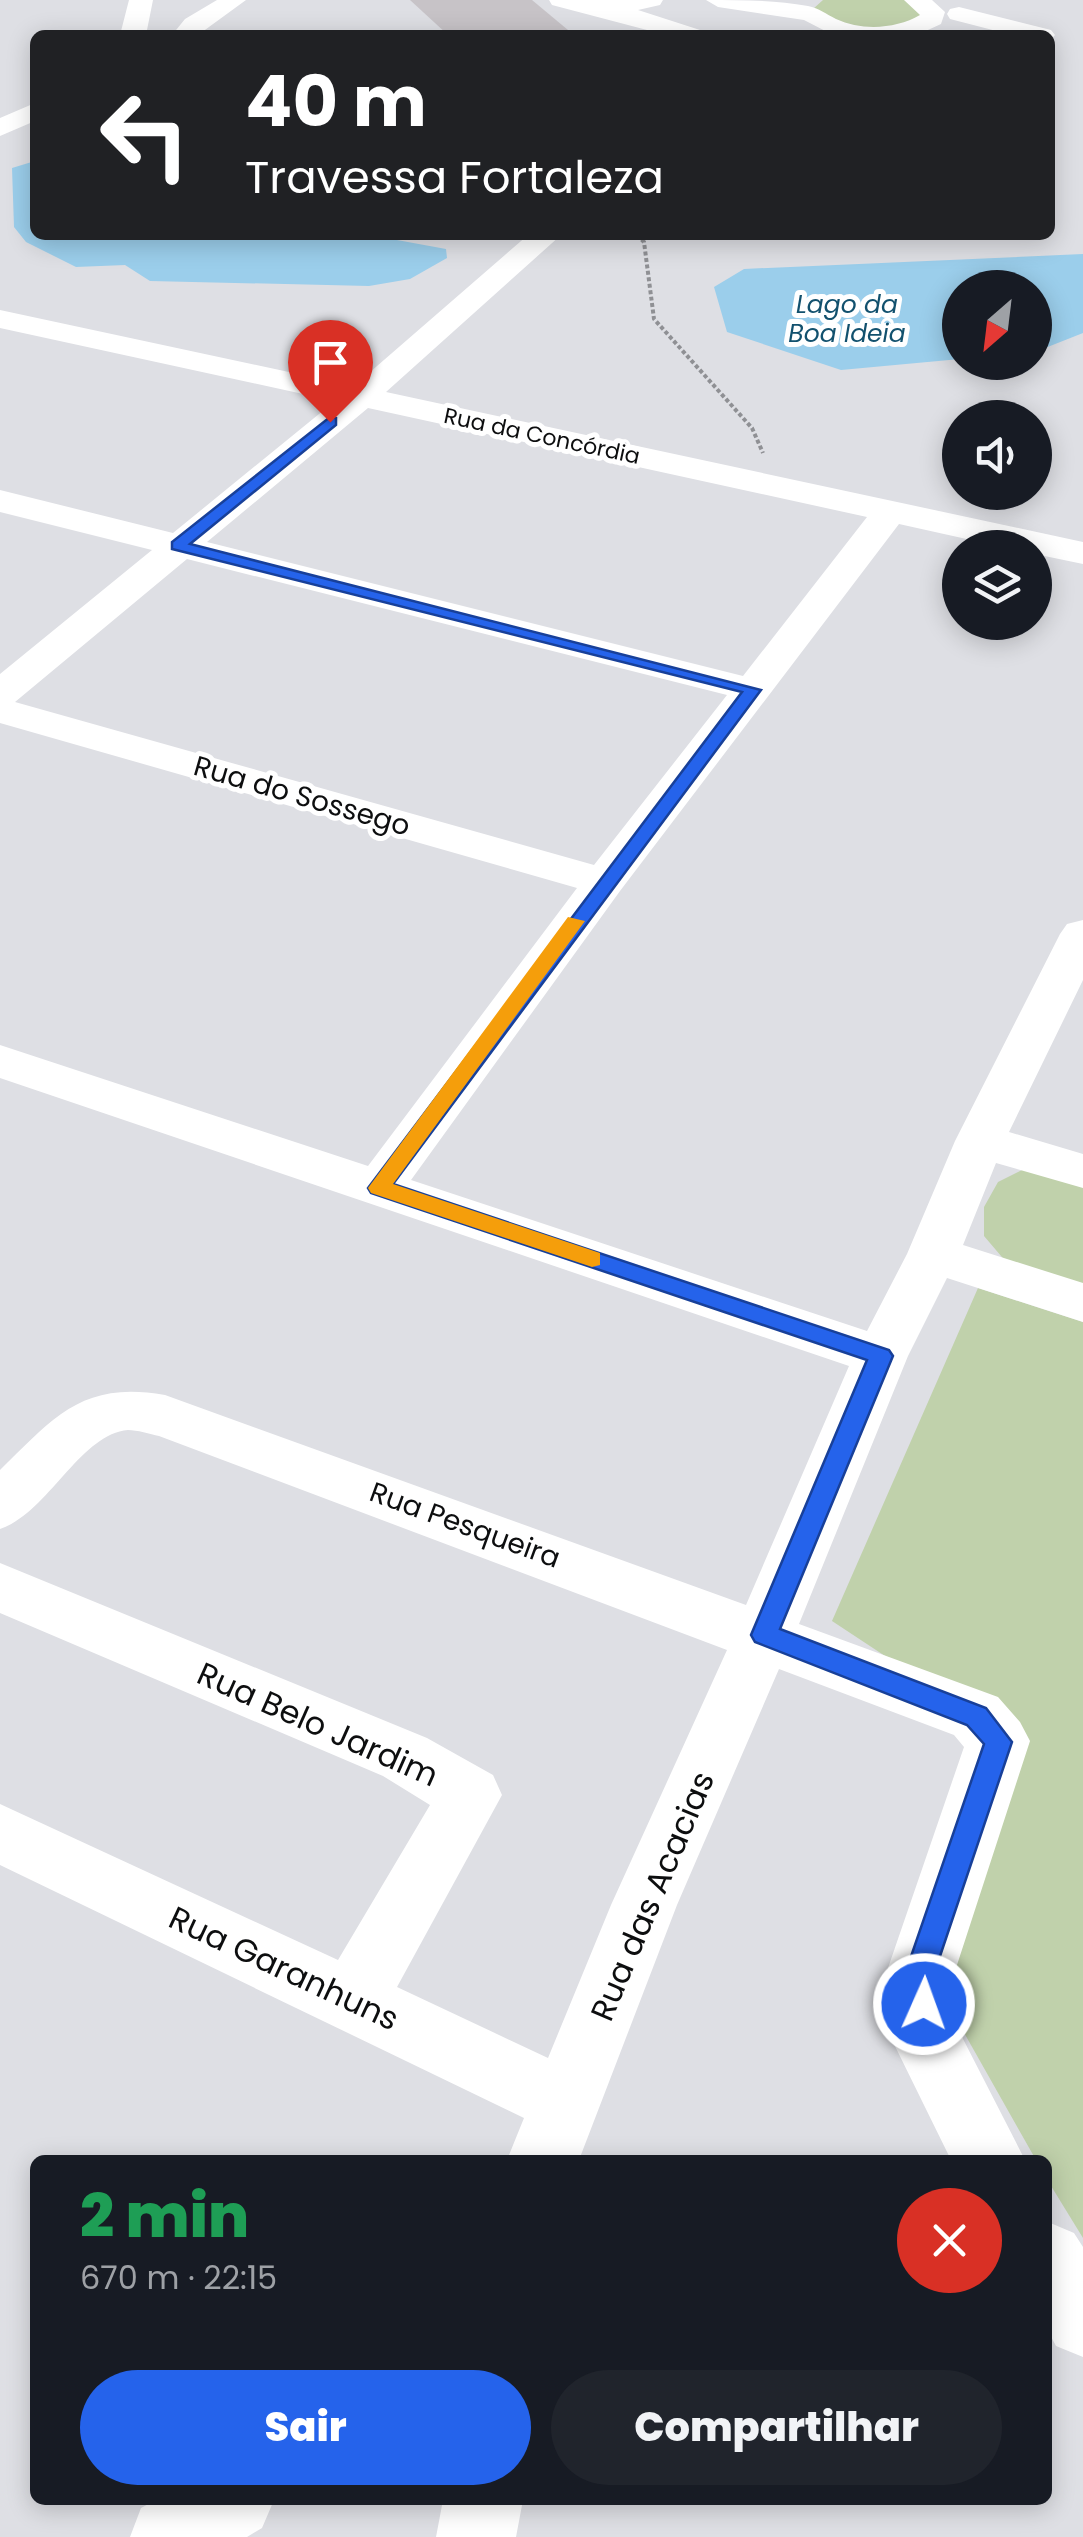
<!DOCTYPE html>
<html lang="pt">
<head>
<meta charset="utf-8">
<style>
  body { margin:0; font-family:Poppins,sans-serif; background:#20242c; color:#f1f3f6; height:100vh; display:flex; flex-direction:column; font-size:38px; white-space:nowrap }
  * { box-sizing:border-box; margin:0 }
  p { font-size:32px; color:#9ea1a6 }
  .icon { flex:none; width:55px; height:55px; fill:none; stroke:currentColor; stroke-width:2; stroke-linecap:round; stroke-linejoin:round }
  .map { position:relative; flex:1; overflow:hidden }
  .details { position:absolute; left:30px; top:2155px; width:1022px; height:350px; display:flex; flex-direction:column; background:#171b24; border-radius:15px; box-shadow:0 5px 25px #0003 }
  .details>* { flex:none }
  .hud { position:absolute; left:30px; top:30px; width:1025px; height:210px; border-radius:15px; box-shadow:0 5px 25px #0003; background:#202124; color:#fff; overflow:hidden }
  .needle { width:65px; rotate:208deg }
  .buttons { position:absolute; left:942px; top:270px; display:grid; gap:20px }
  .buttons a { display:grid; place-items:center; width:110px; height:110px; border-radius:50%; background:#171b24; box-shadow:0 5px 25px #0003; font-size:50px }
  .pin { position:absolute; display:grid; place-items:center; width:85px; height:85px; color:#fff; margin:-102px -42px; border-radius:50% 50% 50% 0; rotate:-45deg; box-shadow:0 0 10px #0007 }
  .pin .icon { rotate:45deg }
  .me { position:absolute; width:110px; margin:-55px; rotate:2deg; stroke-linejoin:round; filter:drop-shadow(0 0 8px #0008) }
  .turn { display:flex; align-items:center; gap:35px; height:210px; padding:0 50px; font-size:45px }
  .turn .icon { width:130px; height:130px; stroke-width:2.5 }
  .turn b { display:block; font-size:70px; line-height:85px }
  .round { display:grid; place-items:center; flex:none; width:105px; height:105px; border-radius:52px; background:#20242c }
  .overview { display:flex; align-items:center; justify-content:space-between; height:170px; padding:0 50px }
  h1 { font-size:60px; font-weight:800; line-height:75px; color:#1e9e55 }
  .button { display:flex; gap:20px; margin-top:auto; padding:20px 50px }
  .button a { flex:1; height:115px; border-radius:60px; background:#2563eb; color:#fff; font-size:40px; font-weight:800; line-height:115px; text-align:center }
  .button a+a { background:#20242c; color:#f1f3f6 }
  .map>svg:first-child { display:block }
  .green { fill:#c0d1ab }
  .water { fill:#9bceeb }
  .building { fill:#c7c3c7 }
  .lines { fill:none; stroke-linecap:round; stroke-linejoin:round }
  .path { stroke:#8f9094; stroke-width:4; stroke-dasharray:4 2.5; stroke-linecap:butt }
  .minor { fill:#fff; fill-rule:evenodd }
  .route { fill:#2563eb; stroke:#184099; stroke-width:2.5 }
  .slow { fill:#f59e0b }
  .labels { text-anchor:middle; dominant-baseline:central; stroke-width:10; stroke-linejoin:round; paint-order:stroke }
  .far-street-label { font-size:22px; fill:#0d0e0f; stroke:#fff }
  .far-water-label { font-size:25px; font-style:italic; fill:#12516e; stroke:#fff }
  .street-label { font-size:28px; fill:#0d0e0f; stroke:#fff }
  .near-street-label { font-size:32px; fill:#0d0e0f; stroke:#fff }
</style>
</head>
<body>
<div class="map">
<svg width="1083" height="2537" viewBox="0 0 1083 2537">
  <rect width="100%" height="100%" fill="#dedfe4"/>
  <path class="green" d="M823 0H912L926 7 918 26 851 30 813 9Z
    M1028 1167 1083 1183V1285L1007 1263 984 1236V1207L998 1182Z
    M978 1288 1083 1322V2238L1048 2181V2160H1036L941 1992 976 1716 832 1621Z"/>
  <path class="water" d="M35 161V235H333L386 238 446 249 447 258 410 279 369 286 150 281 125 265 76 267 26 242 14 227 12 168Z
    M1083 254V333L1035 352V288H960V359L841 370 727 332 714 287 744 269Z"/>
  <path class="building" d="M410 0H532L574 35H448Z"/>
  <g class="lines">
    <path class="path" d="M637 235 644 242 654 319 752 428 763 453"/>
    <path class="minor" d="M129 0H153L146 35H120Z
      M217 0H246L198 35H172L185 19Z
      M549 0H663L660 5 638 10 700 30 704 35H666L552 5Z
      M706 0C741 0 774 0 808 6 819 8 826 14 836 19 862 31 896 29 920 15L904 0H932L945 12 941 24 917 35H833L804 20 718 7Z
      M959 7 1051 30 1055 35 1050 41V35H1012L950 19 947 14 950 9Z
      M35 103V121L0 136V118Z
      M528 235H561L386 392 1083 542V564L1035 554V548H1007L899 524 620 891 411 1180 867 1331 907 1254 955 1141 1060 934 1067 924 1083 920V980L1009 1132 1083 1154V1188L996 1163 963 1245 1083 1283V1322L947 1278 908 1356 799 1624 998 1697 1020 1722 1030 1741 956 1968 961 2035 1025 2160H951L892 2040 888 1968 964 1747 954 1735 779 1669 677 1905 579 2160H507L524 2118 0 1865V1804L338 1960 430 1805 383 1776 0 1613V1563L427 1738 493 1775 502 1795 397 1987 548 2058 611 1905 727 1650 159 1436C150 1434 137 1430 128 1430 80 1434 48 1513 0 1529V1470C54 1417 83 1380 165 1395L746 1605 849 1366 0 1078V1045L368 1166 577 888 0 723V674L152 550 0 512V490L173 533 335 401 0 328V310L354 386ZM368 408 867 517 743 676 207 542ZM187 559 727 695 594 865 15 702Z
      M1048 2222 1074 2233 1083 2247V2357L1056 2346 1048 2331Z
      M156 2500H274L262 2528 247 2537H130L141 2508Z
      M443 2500H523L516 2537H436Z"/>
  </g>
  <path class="route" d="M330 417 336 418V425L190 544 761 690 393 1184 889 1350 893 1356 780 1629 986 1708 1012 1742 936 1968 939 2004 935 2014 924 2018 914 2014 907 1968 984 1744 967 1725 755 1642 751 1635 867 1360 371 1193 368 1188 742 692 172 549V542Z"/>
  <path class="slow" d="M568 917 585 921 393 1184 600 1253V1265L592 1267 371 1193 368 1188Z"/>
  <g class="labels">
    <g class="far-street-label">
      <text transform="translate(542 436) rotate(12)">Rua da Concórdia</text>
    </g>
    <g class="far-water-label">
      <text x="847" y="304">Lago da<tspan x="847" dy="29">Boa Ideia</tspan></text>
    </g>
    <g class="street-label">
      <text transform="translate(302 796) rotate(16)">Rua do Sossego</text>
      <text transform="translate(465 1525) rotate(20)">Rua Pesqueira</text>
    </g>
    <g class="near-street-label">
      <text transform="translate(318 1724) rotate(24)">Rua Belo Jardim</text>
      <text transform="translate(652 1896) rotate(-67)">Rua das Acacias</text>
      <text transform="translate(284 1968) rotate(25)">Rua Garanhuns</text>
    </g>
  </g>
</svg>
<div class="buttons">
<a><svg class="needle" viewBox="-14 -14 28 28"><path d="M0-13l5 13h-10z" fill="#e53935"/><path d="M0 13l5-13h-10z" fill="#9ea1a6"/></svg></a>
<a><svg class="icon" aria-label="sound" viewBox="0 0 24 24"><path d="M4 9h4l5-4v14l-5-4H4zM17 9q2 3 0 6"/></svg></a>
<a><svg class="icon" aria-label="layers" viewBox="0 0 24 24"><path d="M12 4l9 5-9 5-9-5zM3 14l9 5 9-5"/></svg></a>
</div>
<div class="pin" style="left:330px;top:422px;background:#d93025"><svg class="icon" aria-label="arrive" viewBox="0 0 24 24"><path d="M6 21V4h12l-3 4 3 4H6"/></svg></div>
<svg class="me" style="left:924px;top:2004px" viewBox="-20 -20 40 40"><circle r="17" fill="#2563eb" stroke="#fff" stroke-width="3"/><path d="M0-11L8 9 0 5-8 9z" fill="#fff"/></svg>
<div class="hud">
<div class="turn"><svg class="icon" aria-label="left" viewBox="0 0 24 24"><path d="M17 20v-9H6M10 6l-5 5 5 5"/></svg><div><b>40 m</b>Travessa Fortaleza</div></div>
</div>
<section class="details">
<div class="overview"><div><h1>2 min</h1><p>670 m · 22:15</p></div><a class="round" style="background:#d93025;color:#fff"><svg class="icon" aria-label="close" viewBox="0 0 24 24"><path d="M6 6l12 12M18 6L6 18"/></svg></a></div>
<div class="button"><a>Sair</a><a>Compartilhar</a></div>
</section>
</div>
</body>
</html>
